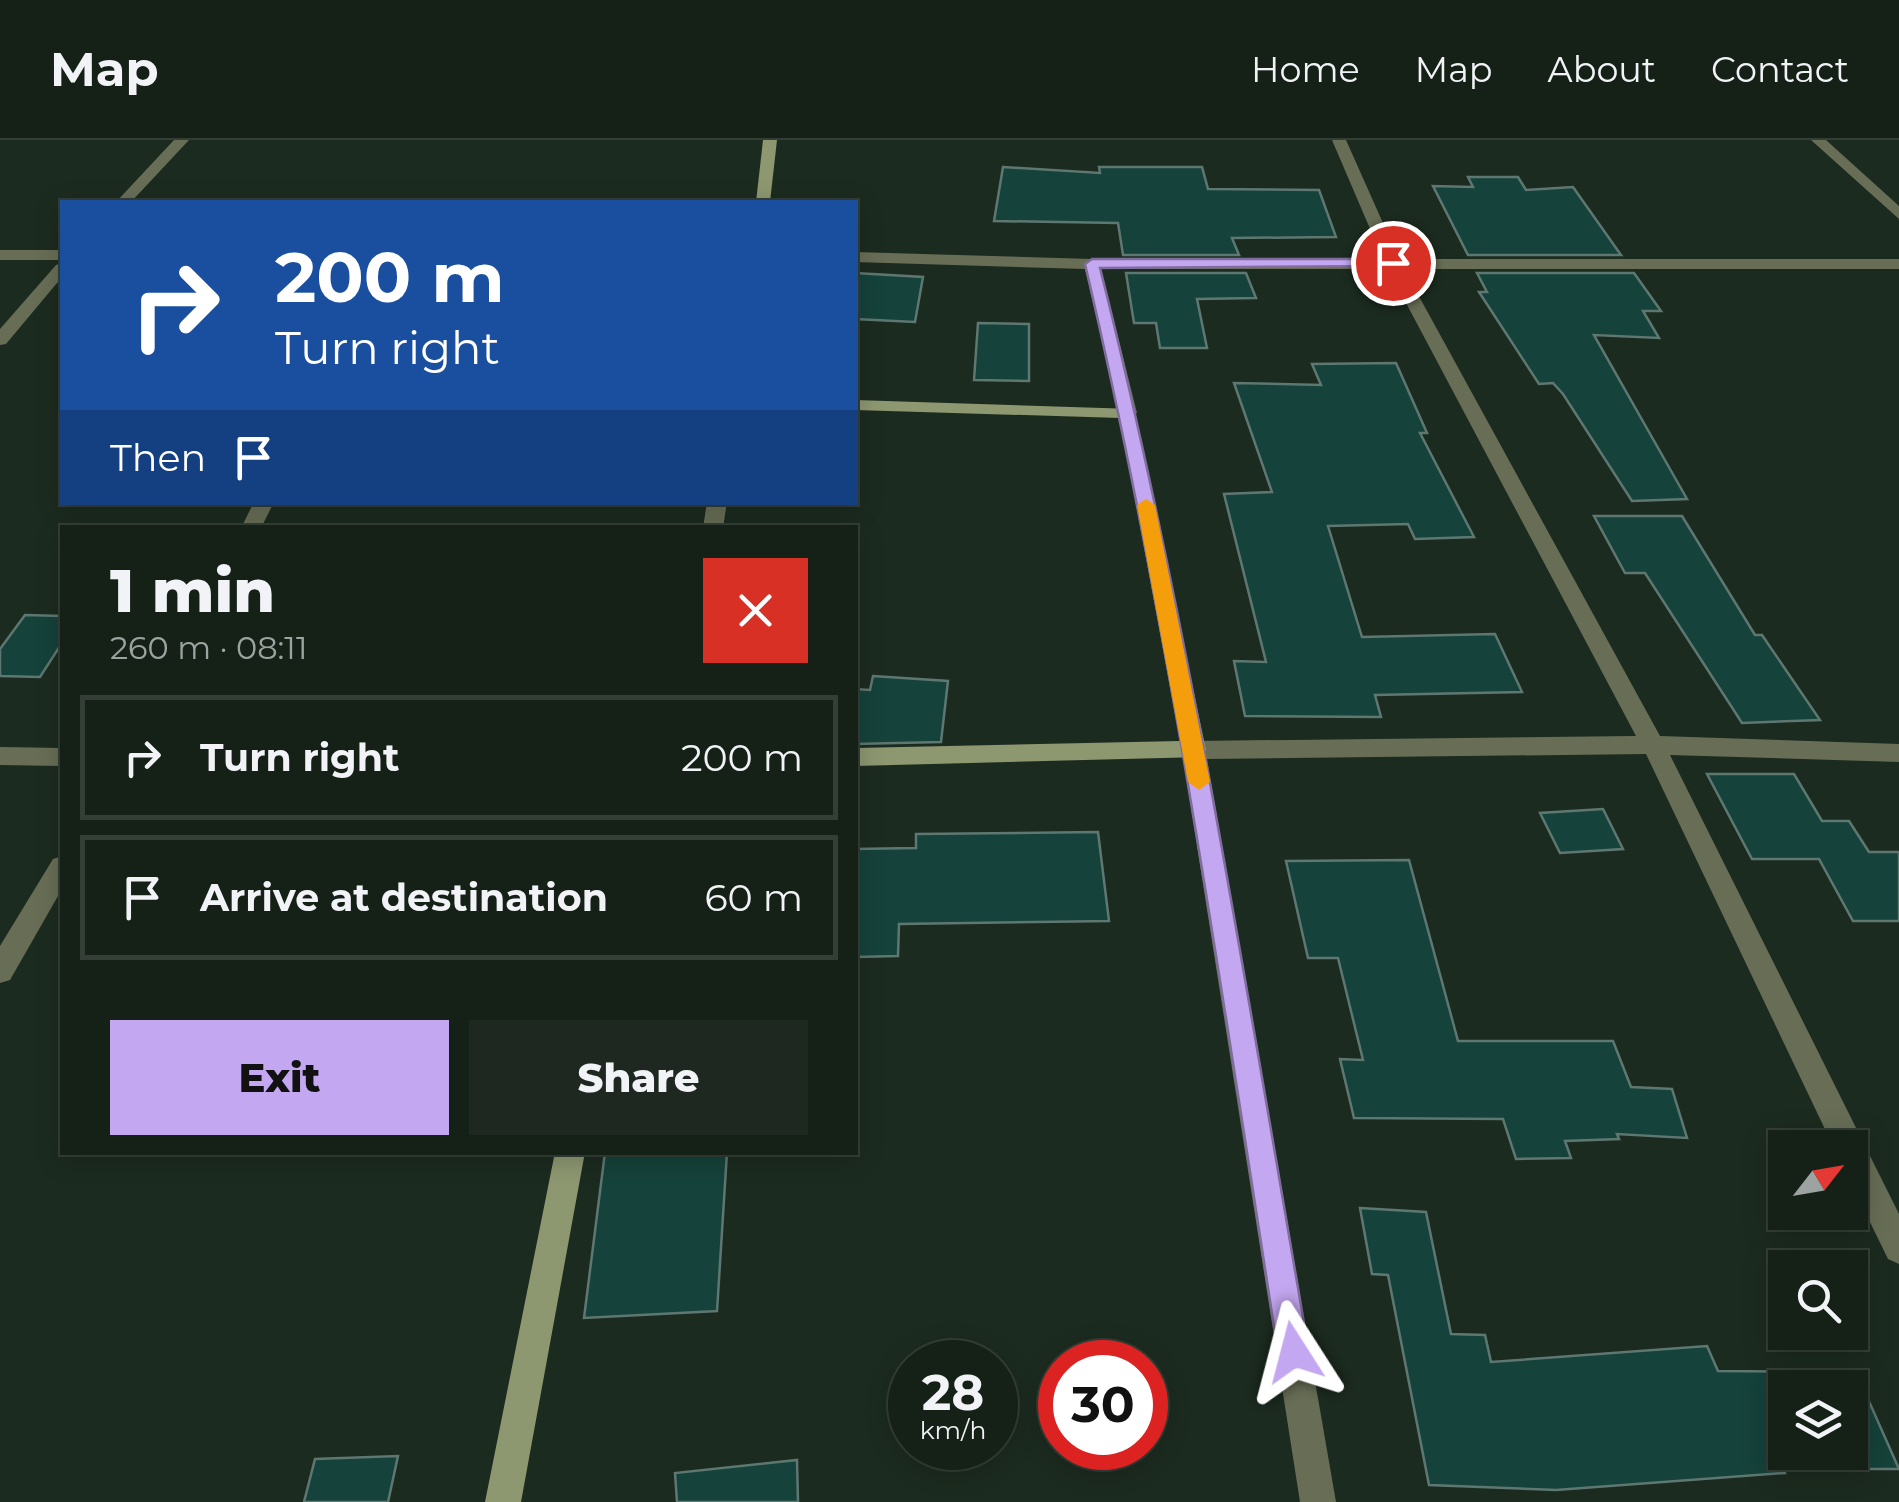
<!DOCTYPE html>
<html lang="en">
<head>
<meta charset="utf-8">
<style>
  body { margin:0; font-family:Montserrat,sans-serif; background:#1e2820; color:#f1f3f6; height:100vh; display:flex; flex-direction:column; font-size:38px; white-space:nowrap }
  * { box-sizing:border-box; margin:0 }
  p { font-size:32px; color:#9da3a1 }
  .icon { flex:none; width:55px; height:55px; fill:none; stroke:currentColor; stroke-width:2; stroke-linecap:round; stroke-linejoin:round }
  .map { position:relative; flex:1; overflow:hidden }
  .panel { position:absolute; left:60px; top:385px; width:798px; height:630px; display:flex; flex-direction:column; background:#152017; border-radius:0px; box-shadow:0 5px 25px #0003,0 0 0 2px #343e36 }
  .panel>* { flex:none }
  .hud { position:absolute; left:60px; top:60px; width:798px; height:305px; border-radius:0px; box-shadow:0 5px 25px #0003,0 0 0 2px #343e36; background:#1a4fa0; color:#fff; overflow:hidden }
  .needle { width:65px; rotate:59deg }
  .fabs { position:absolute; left:1768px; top:990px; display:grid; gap:20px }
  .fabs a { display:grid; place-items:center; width:100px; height:100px; border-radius:0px; background:#152017; box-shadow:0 5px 25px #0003,0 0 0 2px #343e36; font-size:50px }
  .speed { position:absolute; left:888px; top:1200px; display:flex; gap:20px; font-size:50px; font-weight:700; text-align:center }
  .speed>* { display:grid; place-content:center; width:130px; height:130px; border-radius:50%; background:#152017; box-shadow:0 5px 25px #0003,0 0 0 2px #343e36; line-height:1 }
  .speed small { font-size:25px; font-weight:400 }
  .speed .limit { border:15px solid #d22; background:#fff; color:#111 }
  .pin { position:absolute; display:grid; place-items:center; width:85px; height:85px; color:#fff; margin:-42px; border:5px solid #fff; border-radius:50%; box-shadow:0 2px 10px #0007 }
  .me { position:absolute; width:110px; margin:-55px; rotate:351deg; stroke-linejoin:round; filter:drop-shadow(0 0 8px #0008) }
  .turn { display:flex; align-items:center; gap:35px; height:210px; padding:0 50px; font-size:45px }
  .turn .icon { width:130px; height:130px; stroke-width:2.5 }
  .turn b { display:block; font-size:70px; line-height:85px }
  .then { display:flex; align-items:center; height:95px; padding:0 50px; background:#0003; gap:20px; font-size:38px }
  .round { display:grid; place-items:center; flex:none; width:105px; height:105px; border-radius:0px; background:#1e2820 }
  .summary { display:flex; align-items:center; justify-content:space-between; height:170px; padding:0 50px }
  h1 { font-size:60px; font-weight:800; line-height:75px }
  .action { display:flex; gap:20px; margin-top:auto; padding:20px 50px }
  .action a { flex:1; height:115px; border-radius:0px; background:#c4a7f1; color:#111; font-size:40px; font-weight:800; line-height:115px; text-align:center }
  .action a+a { background:#1e2820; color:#f1f3f6 }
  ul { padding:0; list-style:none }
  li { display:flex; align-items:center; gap:30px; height:125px; margin:0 20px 15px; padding:0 30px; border:5px solid #343e36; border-radius:0px }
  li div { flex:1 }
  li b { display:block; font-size:38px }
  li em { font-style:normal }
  header { display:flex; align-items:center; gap:60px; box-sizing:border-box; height:140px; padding:0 50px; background:#152017; border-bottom:2px solid #343e36 }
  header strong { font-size:48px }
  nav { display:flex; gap:55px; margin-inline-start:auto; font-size:35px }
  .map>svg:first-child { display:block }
  .building { fill:#15423a; stroke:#5e7771; stroke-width:2.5; fill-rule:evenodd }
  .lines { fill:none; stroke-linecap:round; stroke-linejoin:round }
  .lane { fill:#686e56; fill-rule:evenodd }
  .street { fill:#686e56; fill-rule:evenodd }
  .secondary { fill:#8d9770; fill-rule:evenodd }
  .route { fill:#c4a7f1; stroke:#7f6d9d; stroke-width:2.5 }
  .slow { fill:#f59e0b }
</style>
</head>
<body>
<header>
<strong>Map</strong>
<nav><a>Home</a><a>Map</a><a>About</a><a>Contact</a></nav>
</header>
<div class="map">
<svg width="1899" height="1362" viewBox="0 0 1899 1362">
  <rect width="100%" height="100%" fill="#1c2b1f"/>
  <path class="building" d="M1003 27 1100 33 1099 27H1202L1208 49 1319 50 1336 97 1232 98 1239 115H1123L1118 83 994 81Z
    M1468 37H1518L1526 50 1573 47 1621 115H1468L1433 46 1473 47Z
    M855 133 923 137 915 182 855 179Z
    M1126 133H1246L1256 158 1197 159 1207 208H1160L1156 183H1134Z
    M1477 133H1634L1661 171H1643L1659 198 1594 195 1687 359 1632 361 1563 254 1553 243 1539 244 1479 152H1487Z
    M978 183 1029 184V241L974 240Z
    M1396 223 1427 293H1420L1474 397 1415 399 1408 384 1328 386 1362 497 1495 494 1522 552 1375 555 1381 577 1245 576 1234 521 1266 522 1224 354 1272 352 1234 243 1321 245 1312 224Z
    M1594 376H1682L1755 495H1762L1820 580 1742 583 1645 433H1625Z
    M25 475 62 476V503L40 537 0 536V509Z
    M873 536 948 541 941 602 855 604V549L870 550Z
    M1707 634H1794L1822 681H1849L1869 712H1899V781H1853L1819 719H1752Z
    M1603 669 1623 709 1560 713 1540 673Z
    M1098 692 1109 781 899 784 898 816 855 817V709L916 708V694Z
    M1409 720 1458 901H1613L1631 947 1672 949 1687 998 1617 994 1619 999 1565 1001 1571 1018 1516 1019 1503 979 1354 978 1340 919 1363 920 1338 818H1308L1286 721Z
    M605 1012H727L717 1171 584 1178Z
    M1360 1068 1426 1072 1451 1194 1485 1195 1491 1222 1707 1206 1718 1231 1856 1232 1899 1329H1785V1333L1556 1350 1429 1345 1388 1135 1372 1134ZM1785 1248H1850V1312H1785Z
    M398 1316 388 1362H304L315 1319Z
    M797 1320 798 1362H677L675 1333Z"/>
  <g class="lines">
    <path class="lane" d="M707 362H727L723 388H703Z"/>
    <path class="street" d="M174 0H189L131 62H116Z
      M1332 0H1346L1399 119H1899V129H1404L1660 596 1899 604V622L1670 615 1899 1074V1124L1888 1119 1850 1041V1008H1834L1646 614 1207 619 1336 1362H1300L1182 610 1194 601 1636 596 1388 129H1101L1137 273 1128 278 1119 273 1085 129 855 122V112L1092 119H1383Z
      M1811 0H1826L1899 66V79Z
      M0 110H62V120H0Z
      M62 123V137L6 204 0 205V189L56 125Z
      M254 362H274L261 388H241Z
      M0 607 62 608V626L0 625Z
      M62 716V749L10 840 0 843V806L53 719Z"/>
    <path class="secondary" d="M763 0H777L770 62H756Z
      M855 260 1134 269 1206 610 1202 617 855 626V608L1180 601 1120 278 855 270Z
      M555 1012H585L521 1362H485Z"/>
  </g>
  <path class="route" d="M1393 119 1398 126 1100 128C1190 485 1246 849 1309 1212L1304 1222 1294 1227 1283 1222 1278 1212C1221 848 1169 482 1085 124L1092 119Z"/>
  <path class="slow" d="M1146 359 1155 365 1210 642 1199 650 1188 642 1137 365Z"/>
</svg>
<div class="fabs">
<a><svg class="needle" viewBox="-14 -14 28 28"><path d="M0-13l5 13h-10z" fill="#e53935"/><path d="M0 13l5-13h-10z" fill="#9da3a1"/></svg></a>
<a><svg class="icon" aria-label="search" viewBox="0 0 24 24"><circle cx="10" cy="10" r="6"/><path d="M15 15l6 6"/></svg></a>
<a><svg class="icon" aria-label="layers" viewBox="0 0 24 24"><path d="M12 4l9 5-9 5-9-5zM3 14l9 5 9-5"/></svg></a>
</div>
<div class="speed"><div>28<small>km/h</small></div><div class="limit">30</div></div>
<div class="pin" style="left:1393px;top:123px;background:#d93025"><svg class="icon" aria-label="arrive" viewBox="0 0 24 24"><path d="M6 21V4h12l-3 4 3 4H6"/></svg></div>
<svg class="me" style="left:1294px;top:1212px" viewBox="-20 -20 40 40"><path d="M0-17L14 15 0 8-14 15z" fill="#c4a7f1" stroke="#fff" stroke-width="4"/></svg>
<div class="hud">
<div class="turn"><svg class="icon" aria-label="right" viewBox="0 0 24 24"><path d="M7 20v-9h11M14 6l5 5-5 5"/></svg><div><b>200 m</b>Turn right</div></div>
<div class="then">Then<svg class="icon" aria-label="arrive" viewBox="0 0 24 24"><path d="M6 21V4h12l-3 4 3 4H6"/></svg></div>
</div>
<section class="panel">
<div class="summary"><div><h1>1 min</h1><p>260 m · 08:11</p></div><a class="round" style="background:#d93025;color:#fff"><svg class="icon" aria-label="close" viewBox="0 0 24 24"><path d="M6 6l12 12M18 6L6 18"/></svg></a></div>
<ul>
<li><svg class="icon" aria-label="right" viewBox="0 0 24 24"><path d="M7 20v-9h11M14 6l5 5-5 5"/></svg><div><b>Turn right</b></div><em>200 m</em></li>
<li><svg class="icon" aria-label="arrive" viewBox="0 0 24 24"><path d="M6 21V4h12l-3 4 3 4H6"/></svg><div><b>Arrive at destination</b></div><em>60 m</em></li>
</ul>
<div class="action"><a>Exit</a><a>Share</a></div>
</section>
</div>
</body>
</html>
